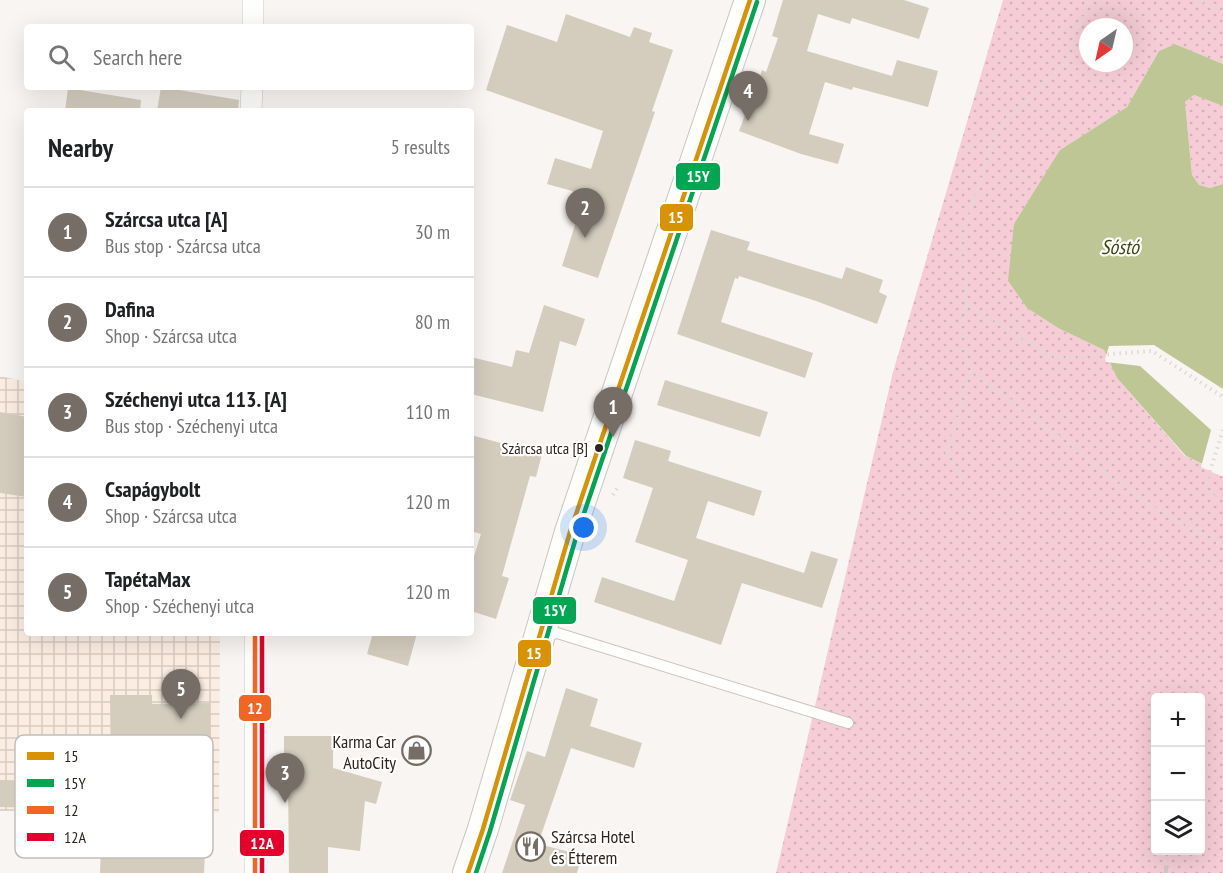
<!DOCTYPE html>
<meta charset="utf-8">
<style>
:root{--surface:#fff;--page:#f6f6f6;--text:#202124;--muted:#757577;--line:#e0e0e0;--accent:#756d66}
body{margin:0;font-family:"PT Sans Narrow",sans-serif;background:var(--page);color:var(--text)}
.controls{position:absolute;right:18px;bottom:18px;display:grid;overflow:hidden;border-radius:6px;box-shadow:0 6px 24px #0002}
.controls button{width:54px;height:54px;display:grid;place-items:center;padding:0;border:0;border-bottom:2px solid var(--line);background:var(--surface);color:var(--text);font:30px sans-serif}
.compass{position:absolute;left:1079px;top:18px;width:54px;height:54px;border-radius:50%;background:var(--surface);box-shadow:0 6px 24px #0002;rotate:214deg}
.you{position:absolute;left:584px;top:528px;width:21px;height:21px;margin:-15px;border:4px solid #fff;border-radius:50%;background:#1a73e8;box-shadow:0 0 0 9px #1a73e833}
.badge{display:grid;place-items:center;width:39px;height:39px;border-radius:50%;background:var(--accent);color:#fff;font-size:20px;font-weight:700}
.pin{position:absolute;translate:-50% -50px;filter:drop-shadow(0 2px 3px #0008)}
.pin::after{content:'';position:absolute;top:32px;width:21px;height:18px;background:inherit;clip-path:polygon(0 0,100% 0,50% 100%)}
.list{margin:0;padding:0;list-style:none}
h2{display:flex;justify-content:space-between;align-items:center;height:78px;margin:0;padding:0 24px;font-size:26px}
h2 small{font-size:20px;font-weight:400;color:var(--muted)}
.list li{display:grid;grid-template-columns:39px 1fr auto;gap:18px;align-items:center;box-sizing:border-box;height:90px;padding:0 24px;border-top:2px solid var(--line)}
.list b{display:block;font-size:22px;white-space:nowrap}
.list p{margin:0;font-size:20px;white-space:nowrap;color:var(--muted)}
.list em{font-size:20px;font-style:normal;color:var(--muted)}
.icon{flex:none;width:33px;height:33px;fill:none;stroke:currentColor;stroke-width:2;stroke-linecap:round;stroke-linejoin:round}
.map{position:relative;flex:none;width:1223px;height:873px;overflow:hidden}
.search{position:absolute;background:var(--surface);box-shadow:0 6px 24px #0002;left:24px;top:24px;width:450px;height:66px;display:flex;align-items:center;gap:15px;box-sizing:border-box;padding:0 21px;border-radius:6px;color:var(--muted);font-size:22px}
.panel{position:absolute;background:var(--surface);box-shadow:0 6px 24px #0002;left:24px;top:108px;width:450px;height:528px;border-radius:6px}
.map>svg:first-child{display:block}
</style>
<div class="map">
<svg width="1223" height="873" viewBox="0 0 1223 873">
<defs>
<pattern id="industrial-grid" width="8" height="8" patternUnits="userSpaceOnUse" patternTransform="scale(1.5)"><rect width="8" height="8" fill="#fbede2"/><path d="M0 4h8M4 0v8" fill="none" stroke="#d7cbc1"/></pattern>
<pattern id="grass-dots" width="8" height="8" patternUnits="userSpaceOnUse" patternTransform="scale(1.5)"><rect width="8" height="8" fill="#f6cdd7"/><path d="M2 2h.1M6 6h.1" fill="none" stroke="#d3b0b8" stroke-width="1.8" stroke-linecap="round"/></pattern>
</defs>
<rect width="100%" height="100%" fill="#f8f5f2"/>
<!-- industrial -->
<path fill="url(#industrial-grid)" d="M0,376l27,6v251h193l-1,180 -219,-2z"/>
<!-- grass -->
<path fill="url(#grass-dots)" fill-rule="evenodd" d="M1003,0h220v64l-48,-20 -16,7 -32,56 -67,43 -52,131 19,27 31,20 46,22 13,28 68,78 38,18v399h-447l117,-501zM1088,27h36v36h-36zM1156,698h44v152h-44z
M1194,95l29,11v78l-13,4 -12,-3 -6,-10 -7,-73z"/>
<!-- water -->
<path fill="#bec696" d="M1175,44l48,20v42l-29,-11 -9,7 7,73 7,10 11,3 13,-4v290l-37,-18 -69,-78 -13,-28 -46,-22 -31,-20 -19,-27 6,-57 46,-74 67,-43 32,-56z"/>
<!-- pier -->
<path fill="#f8f5f2" d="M1154,345l69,44v88l-22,-10 10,-37 -71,-64 -34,-4 -1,-3 4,-13z"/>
<!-- building -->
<path fill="#d4cdbe" d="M783,0h121l25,8 -10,31 -67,-21 -2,6 -32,-10 -11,37 85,25 5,-16 41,11 -10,36 -75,-20 -1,3 -27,-8 -16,52 35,10 -6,20 -37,-10 -62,-23 9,-24 3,1 11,-38 4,2 12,-34 -6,-2z
M566,14l64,23 4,-10 18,6 -3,9 24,8 -21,61 3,1 -57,166 -36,-12 21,-66h-2l2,-6 -36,-10 8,-26 36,11 12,-38 -117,-41 21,-65 50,17z
M161,87l78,13 -1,11h-81z
M68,88l73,12 -1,11h-75z
M711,230l39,12 -3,8 95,29 4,-12 37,13 -4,12 8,4 -10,28 -61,-23 -77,-25 -1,3 -3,-1 -14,44 92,31 -8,25 -128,-44z
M544,305l41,14 -9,27 -16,-5 -17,71 -72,-18v-37l41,10 4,-17 13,3z
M665,380l103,32 -8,25 -103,-32z
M0,412l27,5v80l-27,-4z
M471,435l71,19 -6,23 -6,-1 -28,100 7,2 -13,41 -25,-8v-45l10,-32 -10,-3z
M635,440l36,11 -3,10 94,30 -8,25 -46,-15 -12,37 108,35 7,-22 27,8 -16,49 -80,-25 -21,62 -127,-43 8,-25 72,24 14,-41 -53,-18 18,-54 -30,-10z
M373,633h44l-9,33 -41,-12z
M566,688l32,11 -8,27 52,17 -8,25 -63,-20 -33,96 44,11 -5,18h-75l23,-68 -15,-5 17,-49 18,6z
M110,695h42v9l58,-1 2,105 -88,-1v3l-124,-3v-27l111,2z
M284,736h49v32l49,14 -6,22 -11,-3 -5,50 -32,-4v26h-39l-1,-92h-4z
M101,846l104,6 -1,21h-104z"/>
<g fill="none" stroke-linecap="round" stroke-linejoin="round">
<!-- pedestrian-tunnel -->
<path stroke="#d0cbc7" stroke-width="15" stroke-dasharray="15 8" stroke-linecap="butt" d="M1164,873h4"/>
<defs>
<path id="service" d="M542,637l15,-4 291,90"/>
<path id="minor" d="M253,27v-27
M251,111l1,-24
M255,873v-240"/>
<path id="secondary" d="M468,873l15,-44 87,-297 180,-532"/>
</defs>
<!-- service casing -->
<use href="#service" stroke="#ccc5bf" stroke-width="12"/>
<!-- minor casing -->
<use href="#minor" stroke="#ccc5bf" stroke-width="22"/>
<!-- secondary casing -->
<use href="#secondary" stroke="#ccc5bf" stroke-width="32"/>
<!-- path -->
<path stroke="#dcdbd9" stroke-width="4" stroke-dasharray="1.5 4.5" stroke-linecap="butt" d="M1196,0l27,8
M966,305l90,53 96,-7 71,46
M971,371l174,131 78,44
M1223,430l-18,57 18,16
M962,479l-15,-26 24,-82 -9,-28 4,-38 -2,-77 33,-98 69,-69 22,-61
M613,495l5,-8"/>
<!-- service -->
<use href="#service" stroke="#fefefd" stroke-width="10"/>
<!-- minor -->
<use href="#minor" stroke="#fefefd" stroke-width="21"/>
<!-- secondary -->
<use href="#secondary" stroke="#fefefd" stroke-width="30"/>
<defs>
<path id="bus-1" d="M468,873l15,-44 87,-297 180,-532"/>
<path id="bus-2" d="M476,873l14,-42 87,-297 180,-532"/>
<path id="bus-3" d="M255,633v240"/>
<path id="bus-4" d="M262,633v240"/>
</defs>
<!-- bus-1 casing -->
<use href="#bus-1" stroke="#fff" stroke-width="9"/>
<!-- bus-2 casing -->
<use href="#bus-2" stroke="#fff" stroke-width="9"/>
<!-- bus-3 casing -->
<use href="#bus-3" stroke="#fff" stroke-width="9"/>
<!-- bus-4 casing -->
<use href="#bus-4" stroke="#fff" stroke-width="9"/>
<!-- bus-1 -->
<use href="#bus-1" stroke="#d99204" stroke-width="4.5"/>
<!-- bus-2 -->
<use href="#bus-2" stroke="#00a651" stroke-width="4.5"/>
<!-- bus-3 -->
<use href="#bus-3" stroke="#f26522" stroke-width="4.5"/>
<!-- bus-4 -->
<use href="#bus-4" stroke="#e4002b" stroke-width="4.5"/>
</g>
<!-- icons -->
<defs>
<symbol id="shop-ring" viewBox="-11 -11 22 22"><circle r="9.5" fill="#fff" stroke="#756d66" stroke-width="1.5"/><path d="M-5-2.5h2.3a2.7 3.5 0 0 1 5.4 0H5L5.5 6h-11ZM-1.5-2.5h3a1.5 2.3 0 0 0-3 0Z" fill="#756d66"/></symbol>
<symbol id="restaurant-ring" viewBox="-11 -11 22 22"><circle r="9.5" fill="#fff" stroke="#756d66" stroke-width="1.5"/><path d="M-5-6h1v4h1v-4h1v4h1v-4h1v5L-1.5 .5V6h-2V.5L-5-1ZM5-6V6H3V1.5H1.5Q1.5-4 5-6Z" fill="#756d66"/></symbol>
</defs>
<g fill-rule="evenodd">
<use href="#shop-ring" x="400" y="734" width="33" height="33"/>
<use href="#restaurant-ring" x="514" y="830" width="33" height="33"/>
</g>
<!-- markers -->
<circle fill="#2f241b" stroke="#fff" stroke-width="2" cx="599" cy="448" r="5"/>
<g text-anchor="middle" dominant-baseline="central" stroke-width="4.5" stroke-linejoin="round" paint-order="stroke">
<!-- bus labels -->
<g font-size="16" fill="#2f241b" stroke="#fff" text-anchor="end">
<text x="588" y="448">Szárcsa utca [B]</text>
</g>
<!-- poi labels -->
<g font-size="18" fill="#2f241b" stroke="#fff" text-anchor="end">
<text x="396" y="741">Karma Car<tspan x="396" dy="21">AutoCity</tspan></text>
<text x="551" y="836" text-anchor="start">Szárcsa Hotel<tspan x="551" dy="21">és Étterem</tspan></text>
</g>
<!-- water labels -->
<g font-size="20" font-style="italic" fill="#3e4612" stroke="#fff">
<text x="1120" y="247">Sóstó</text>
</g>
</g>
<!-- legend -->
<rect x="15" y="735" width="198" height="123" rx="9" fill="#fff" stroke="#c1bdbb" stroke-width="1.5"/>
<rect x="27" y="752" width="27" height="8" fill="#d99204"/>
<rect x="27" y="779" width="27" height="8" fill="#00a651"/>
<rect x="27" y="806" width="27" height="8" fill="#f26522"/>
<rect x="27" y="833" width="27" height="8" fill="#e4002b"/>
<g font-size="16" fill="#2f241b">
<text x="64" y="762">15</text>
<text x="64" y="789">15Y</text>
<text x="64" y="816">12</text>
<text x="64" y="843">12A</text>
</g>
<g stroke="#fff" stroke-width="2">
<rect x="675" y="162" width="46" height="29" rx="6" fill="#00a651"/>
<rect x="659" y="203" width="35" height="29" rx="6" fill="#d99204"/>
<rect x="532" y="596" width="45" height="29" rx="6" fill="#00a651"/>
<rect x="517" y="639" width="35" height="29" rx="6" fill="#d99204"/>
<rect x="238" y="694" width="34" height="28" rx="6" fill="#f26522"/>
<rect x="239" y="829" width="46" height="28" rx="6" fill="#e4002b"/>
</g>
<g font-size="16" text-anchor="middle" font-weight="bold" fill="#fff">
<text x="698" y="182">15Y</text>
<text x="676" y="223">15</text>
<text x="555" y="616">15Y</text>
<text x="534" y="659">15</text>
<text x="255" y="714">12</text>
<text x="262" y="849">12A</text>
</g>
</svg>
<div class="controls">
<button>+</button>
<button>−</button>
<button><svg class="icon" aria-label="layers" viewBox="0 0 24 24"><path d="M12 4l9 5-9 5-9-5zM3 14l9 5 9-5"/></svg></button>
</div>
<svg class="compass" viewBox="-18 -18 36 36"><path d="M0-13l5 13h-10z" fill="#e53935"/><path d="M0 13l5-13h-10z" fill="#757577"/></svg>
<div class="you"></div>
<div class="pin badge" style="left:613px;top:437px">1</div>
<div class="pin badge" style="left:585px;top:238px">2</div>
<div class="pin badge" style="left:285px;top:803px">3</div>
<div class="pin badge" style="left:748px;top:121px">4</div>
<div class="pin badge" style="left:181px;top:719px">5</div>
<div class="search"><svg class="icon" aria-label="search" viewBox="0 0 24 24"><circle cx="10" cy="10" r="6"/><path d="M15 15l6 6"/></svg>Search here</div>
<section class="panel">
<h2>Nearby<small>5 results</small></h2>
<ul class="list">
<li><span class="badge">1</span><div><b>Szárcsa utca [A]</b><p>Bus stop · Szárcsa utca</p></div><em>30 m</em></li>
<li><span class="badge">2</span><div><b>Dafina</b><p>Shop · Szárcsa utca</p></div><em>80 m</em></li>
<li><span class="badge">3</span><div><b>Széchenyi utca 113. [A]</b><p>Bus stop · Széchenyi utca</p></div><em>110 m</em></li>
<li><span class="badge">4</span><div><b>Csapágybolt</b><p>Shop · Szárcsa utca</p></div><em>120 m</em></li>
<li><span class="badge">5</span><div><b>TapétaMax</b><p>Shop · Széchenyi utca</p></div><em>120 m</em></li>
</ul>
</section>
</div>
